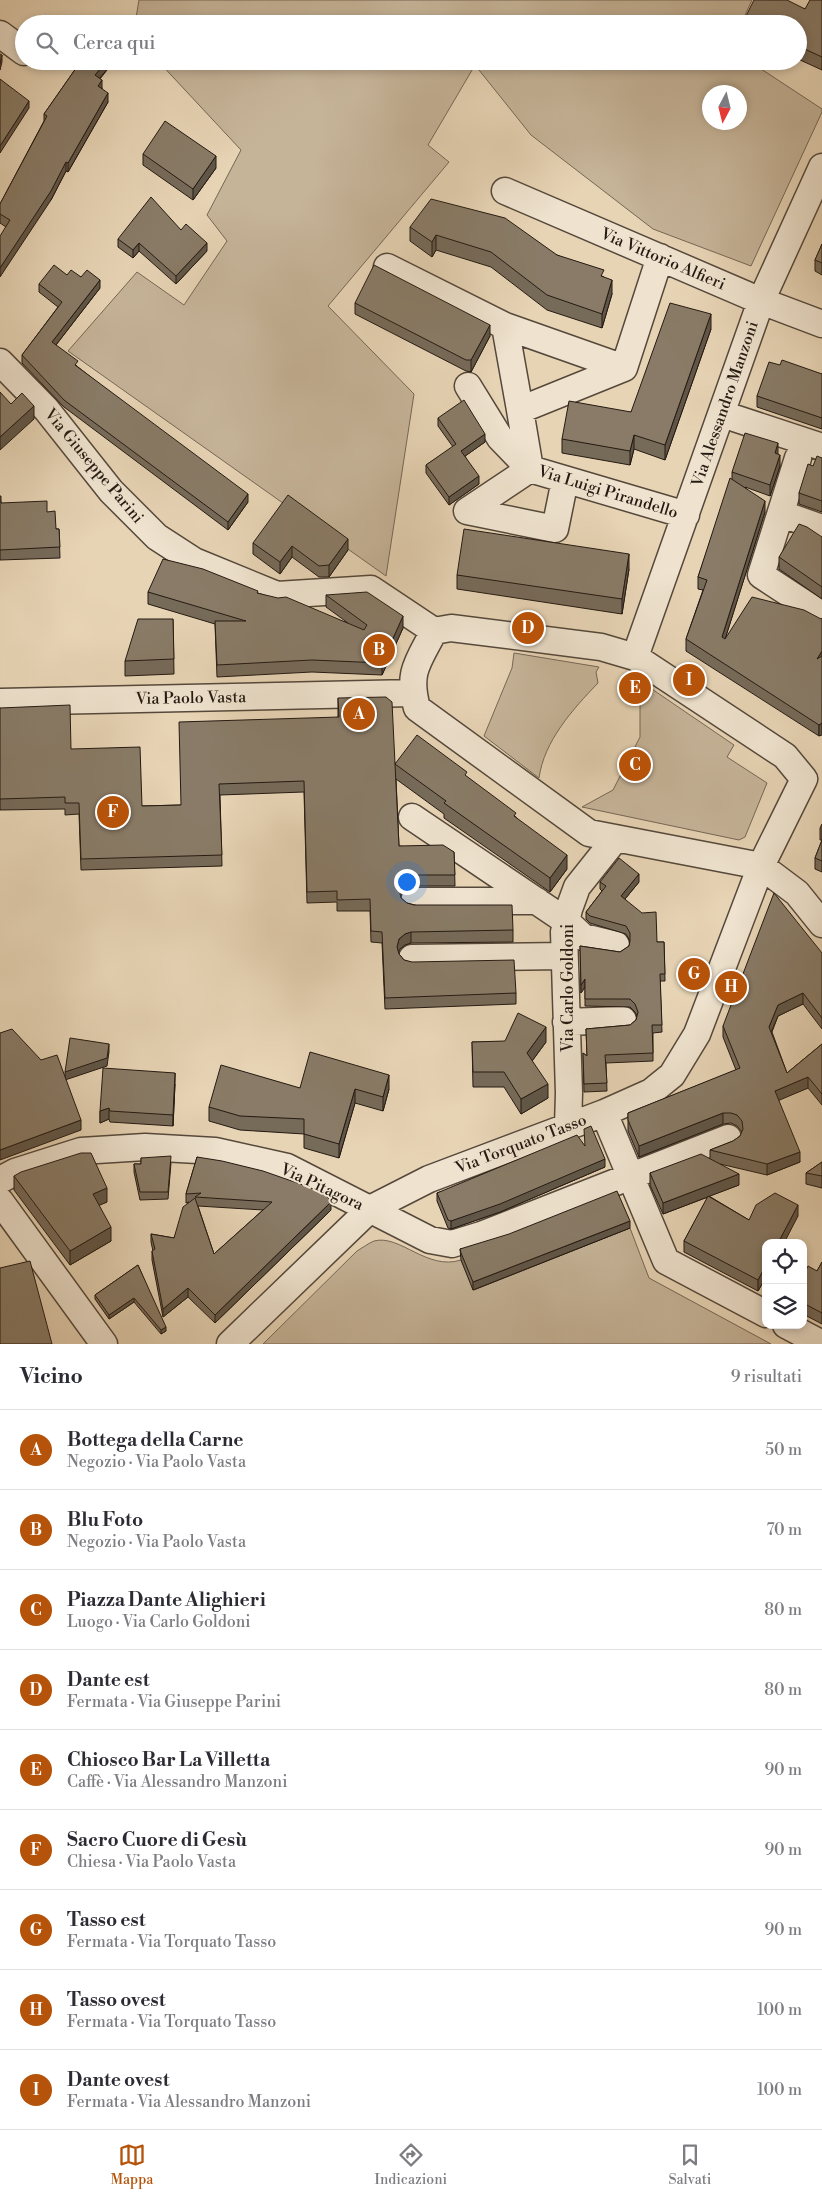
<!DOCTYPE html>
<html lang="it">
<meta charset="utf-8">
<style>
:root{--surface:#fff;--page:#f2f2f3;--text:#2b2b33;--muted:#7c7c81;--line:#e1e1e2;--accent:#b45309}
body{margin:0;font-family:"Libre Bodoni",serif;background:var(--page);color:var(--text)}
.controls{position:absolute;right:15px;bottom:15px;display:grid;overflow:hidden;border-radius:10px;box-shadow:0 2px 8px #0003}
.controls button{width:45px;height:45px;display:grid;place-items:center;padding:0;border:0;border-bottom:1px solid var(--line);background:var(--surface);color:var(--text);font:25px sans-serif}
.compass{position:absolute;left:702px;top:85px;width:45px;height:45px;border-radius:50%;background:var(--surface);box-shadow:0 2px 8px #0003;rotate:187deg}
.you{position:absolute;left:406px;top:881px;width:18px;height:18px;margin:-12px;border:4px solid #fff;border-radius:50%;background:#1a73e8;box-shadow:0 0 0 8px #1a73e833}
.badge{display:grid;place-items:center;width:32px;height:32px;border-radius:50%;background:var(--accent);color:#fff;font-size:16px;font-weight:700}
.pin{position:absolute;translate:-50% -50%;border:2px solid #fff;box-shadow:0 1px 5px #0006}
.list{margin:0;padding:0;list-style:none}
h2{display:flex;justify-content:space-between;align-items:center;height:65px;margin:0;padding:0 20px;font-size:21px}
h2 small{font-size:16px;font-weight:400;color:var(--muted)}
.list li{display:grid;grid-template-columns:32px 1fr auto;gap:15px;align-items:center;box-sizing:border-box;height:80px;padding:0 20px;border-top:1px solid var(--line)}
.list b{display:block;font-size:19px;white-space:nowrap}
.list p{margin:0;font-size:16px;white-space:nowrap;color:var(--muted)}
.list em{font-size:16px;font-style:normal;color:var(--muted)}
.icon{flex:none;width:28px;height:28px;fill:none;stroke:currentColor;stroke-width:2;stroke-linecap:round;stroke-linejoin:round}
.map{position:relative;flex:none;width:822px;height:1344px;overflow:hidden}
.search{position:absolute;background:var(--surface);box-shadow:0 2px 8px #0003;left:15px;right:15px;top:15px;height:55px;display:flex;align-items:center;gap:12px;box-sizing:border-box;padding:0 18px;border-radius:28px;color:var(--muted);font-size:19px}
.sheet{height:785px;background:var(--surface)}
nav{display:flex;justify-content:space-around;align-items:center;box-sizing:border-box;height:70px;border-top:1px solid var(--line);background:var(--surface);font-size:14px;color:var(--muted)}
nav a{display:grid;justify-items:center;gap:2px}
nav .on{color:var(--accent)}
.map>svg:first-child{display:block}
</style>
<div class="map">
<svg width="822" height="1344" viewBox="0 0 822 1344">
<rect width="100%" height="100%" fill="#e7d4b5"/>
<filter id="stains"><feTurbulence type="fractalNoise" baseFrequency=".004" numOctaves="4"/><feColorMatrix values="0 0 0 0 .2 0 0 0 0 .09 0 0 0 0 .02 0 0 0 .5 -.17"/></filter>
<radialGradient id="worn" r=".72"><stop offset=".6" stop-color="#630" stop-opacity="0"/><stop offset="1" stop-color="#630" stop-opacity=".3"/></radialGradient>
<!-- green -->
<path fill="#c6b499" stroke="#756756" fill-rule="evenodd" d="M139,0h613l-11,24h-606z
M158,61h591l73,48v3l-71,154 -98,-37 -122,-94 -56,-70 -47,80 21,17 -121,144 86,88 -28,182 -318,-225 69,-79 47,33 43,-64 -20,-26 34,-65zM710,92h30v30h-30z
M514,653l85,14 -3,5 2,11c-25,26 -54,58 -59,95l-55,-42 28,-68z
M646,685l88,60 -7,12 40,26 -22,54 -6,3 -157,-33 31,-17 27,-53v-39z
M630,1228l19,50 122,66h-508l94,-93c5,-3 12,-8 17,-10 26,-7 53,30 87,19l13,30z"/>
<g fill="none" stroke-linecap="round" stroke-linejoin="round">
<defs>
<path id="minor" d="M0,34l24,18
M505,191l256,110 61,23
M660,257l-36,111 -104,42 10,59 156,46
M387,267l118,59 15,84
M505,326l119,42
M0,362l46,47 65,82 46,46 37,24 83,34 94,-6 63,42
M468,386l32,52 30,31 -63,42 88,18 10,-49
M722,414l100,33
M798,458l-37,117 61,40
M782,514l40,14
M635,657l126,-356 61,-134
M0,702l413,-9
M412,817l154,104 17,16 33,8
M414,901h123
M412,958l152,-2
M566,1022l57,-2
M604,1113l62,148 100,53
M568,1126l1,-33 -5,-161 5,-23 8,-22 39,-49
M0,1180l15,-8 66,-21 64,-4 70,4 72,16 143,73 22,4 29,-9 247,-97
M0,1201l104,143
M786,1325l36,19
M230,1344l140,-135 59,-30 175,-66 47,-21 21,-17 25,-41 64,-168 43,-87 -19,-23 -150,-99 -34,-10 -150,-19 -17,3c-16,31 -27,41 -17,77l172,125 172,33 36,27 25,31"/>
</defs>
<!-- minor casing -->
<use href="#minor" stroke="#55483b" stroke-width="29"/>
<!-- minor -->
<use href="#minor" stroke="#efe3cf" stroke-width="26"/>
</g>
<!-- wall -->
<path fill="#766a59" stroke="#241a12" fill-rule="evenodd" d="M822,0v70l-24,-11v-35h-54v-4l61,-11z
M81,61h33l-14,18 2,10 6,13 -40,70 -2,-1 -15,29 -45,27 -6,-4v-19l44,-83v-7z
M143,154l73,14 -23,32 -50,-35z
M410,227l147,28 47,22 8,17 -10,34 -55,-18 -56,-43 -55,-17 -4,7 -22,-16z
M181,230l26,21 -31,33 -37,-33 -6,7 -15,-11v-8z
M822,244v31l-7,-4v-11z
M67,275l14,2 19,11 -44,57 22,22 170,135 -20,28 -164,-123 -42,-44v-8l36,-48 -19,-15v-8z
M355,303l135,33 -19,36 -5,-1 -111,-57z
M711,329l-46,131 -31,-11 -4,16 -68,-12v-14l69,-27z
M780,365l42,9v55l-65,-22v-11z
M438,418l47,24 -20,14 14,28 -30,21 -23,-32v-8l27,-18 -15,-21z
M778,454l2,12 -10,30 -25,-9 20,25 -40,127 96,-20 -2,117 -133,-85v-12l17,-49 -5,-1v-12l34,-98v-7z
M822,458v54l-23,-8v-11l14,-27z
M0,496l1,7 46,9 9,17h3l1,29 -60,2z
M822,537v62l-43,-30v-12z
M253,543l95,7 -19,27h-10l-27,-20 -12,17 -27,-20z
M629,569l-7,45 -165,-25v-14z
M148,592l110,1 90,30 -22,-16v-12l77,33 -21,47 -70,-3 -95,5 -2,-53 -67,-20z
M173,619l1,55 -49,2v-15z
M338,698l57,65 72,14 49,40 51,52 -17,23 -106,-74v-4l-48,-35 3,67 55,6 1,34h-41l-7,2 -6,5v5l6,5 106,27v12l-102,1 -6,2 -6,5v4l5,6 112,33v11l-131,5 -3,-66 -11,-1 -1,-31h-33v-9l-30,1 -3,-111 -84,3 2,71 -141,4 -2,-56 -14,1v-6l-65,1v-102l71,41 71,57 39,-1 157,-88z
M822,824v48l-7,-3v-11l7,-18h-2v-12z
M600,882h39l-14,17 32,43h7l1,39h-5l2,51 -9,1v28l-47,2 1,28 -23,1 -1,-39 4,3 -1,-27 44,-4 6,-5 1,-4 -2,-4 -5,-5 -45,-1v-19l-4,6 -1,-47 40,6 9,-6 1,-5 -4,-7 -36,-11 -4,-4v-7l16,-21 -2,-2z
M822,953v76l-19,-25 -25,12 -6,16 15,41 35,-29v61l-14,-17 -30,12 22,62 -33,13 -47,-11 19,21 -30,11 40,24 49,-4 -32,27v34l-8,14 -74,-39v-11l24,-44 -45,17 -13,-29v-12l60,-15v-8l23,-9 7,-5 2,-4 -5,-6 -6,-3 -8,1 -84,33 -11,-26v-18l108,-43 -13,-33v-11z
M472,1042h74l-14,19 16,37 -27,16 -17,-27h-31z
M175,1084l-2,42 -63,-4 -1,-3 -9,4v-12z
M300,1088l89,1 -6,22 -28,-8 -16,55 -35,-10v-14l-64,-4 -31,-9v-14z
M584,1145l21,22 -105,45 -49,17 -3,-1 -11,-27v-8z
M197,1157l134,53 -116,113 -27,-26 -25,20 -11,-57v-9h1l-2,-9v-8l23,4 15,-36 -3,1v-9zM198,1206l65,4 -49,44z
M141,1158l30,5 -3,36 -28,1 -6,-28v-8h7z
M822,1162v26l-16,-4v-11z
M14,1176l93,26 -8,3 12,36 -41,24 -56,-75z
M630,1228l-157,62 -12,-30 -1,-11z
M822,1262v62l-19,-10v-38l14,-5z
M138,1265l28,66 -5,3 -27,-32 -25,17 -14,-20v-4z"/>
<!-- shaded-wall -->
<path fill="#605648" stroke="#241a12" d="M2,55v7l-2,8v-6z
M107,61h7l-19,23v-9z
M102,80v9l-4,-3z
M108,93v9l-40,70v-9z
M29,101v7l-29,45v-7z
M216,156v12l-23,32v-11z
M66,162v9l-15,29 -51,77v-9z
M436,235v15l-4,7v-15z
M139,243v8l-6,7v-8z
M207,243v8l-31,33v-8z
M100,280v8l-48,62v-8z
M612,280v14l-10,34v-14z
M711,314v15l-46,131v-15z
M490,325v11l-19,36v-12z
M34,406v13l-34,31v-13z
M485,434v8l-24,17v-8z
M634,435v14l-4,16v-14z
M778,443v12l-3,-2z
M780,455v11l-10,30v-11z
M479,476v8l-30,21v-8z
M248,494v8l-20,28v-8z
M765,501v11l-43,137v-12z
M348,539v11l-19,27v-12z
M292,546v11l-12,17v-12z
M629,554v15l-7,45v-15z
M403,616v12l-21,47v-12z
M822,651v11l-5,-3z
M822,723v12l-3,1v-11z
M567,855v14l-17,23v-14z
M639,874v8l-18,22v-8z
M414,875v11l-7,2 -6,5 -2,8v-12l2,-7 6,-5z
M411,932v11l-6,2 -6,5 -2,8v-11l2,-8 6,-5z
M585,979v8l-4,6v-8z
M803,993v11l-25,12 -9,21v-10l9,-22z
M546,1027v15l-19,26v-15z
M109,1044v8l-2,14 -42,14v-8z
M175,1073v11l-2,42v-11z
M389,1075v14l-6,22v-14z
M808,1077v11l-33,14v-11z
M548,1084v14l-27,16v-15z
M355,1089v14l-16,55v-14z
M109,1108v11l-9,4v-12z
M723,1113v11l-84,33v-11z
M81,1120v10l-81,30v-10z
M800,1152v10l-33,13v-11z
M605,1159v8l-105,45 -49,17v-8z
M739,1174v11l-76,29v-11z
M107,1188v14l-14,6v-14z
M331,1202v8l-116,113v-8z
M798,1205v11l-14,27h-6z
M630,1221v7l-157,62v-8z
M111,1227v14l-41,24v-14z
M766,1265v12l-8,14v-11z
M188,1288v9l-25,20v-8z
M134,1298v4l-25,17v-4z
M166,1327v4l-5,3v-4z"/>
<!-- building -->
<path fill="#897b67" stroke="#241a12" d="M754,0h33l18,9 5,-9h12v57l-24,-11v-22h-47l-7,-4z
M0,54l2,1 -2,9z
M81,61h26l-12,14 7,5 -4,6 10,7 -40,70 -2,-1 -15,29 -51,77v-32l10,-16 -10,-6v-10l47,-88 -3,-2z
M0,79l29,22 -29,45z
M165,121l51,35 -23,33 -50,-35z
M151,197l30,33 5,-6 21,19 -31,33 -37,-33 -6,7 -15,-11z
M431,199l74,19 52,37 47,15 -3,6 11,4 -10,34 -55,-19 -56,-43 -55,-17 -4,7 -22,-15z
M822,244v19l-7,-3z
M54,265l13,10 4,-5 10,7 6,-7 13,10 -48,62 26,19 -3,4 173,129 -20,28 -164,-122 -42,-45 40,-53 -23,-18z
M374,265l116,60 -19,35h-5l-111,-57z
M670,303l41,11 -46,131 -31,-10 -4,16 -68,-12 7,-38 62,11z
M782,360l40,14v44l-65,-22 12,-34 11,3z
M0,392l11,12 11,-11 12,13 -34,31z
M464,400l21,34 -24,17 18,25 -30,21 -23,-32 30,-21 -18,-26z
M745,433l33,10 -3,10 5,2 -10,30 -38,-13z
M817,456l5,2v43l-23,-8 9,-29 5,2z
M730,478l35,23 -43,136 3,2 27,-42 52,13 17,9 1,-1v33l-5,8 5,-3v67l-3,2 -133,-86 21,-59 -9,-3z
M288,495l60,44 -19,26 -10,1 -27,-20 -12,16 -27,-19z
M0,496h1v7l46,-2v11l8,-1 1,18h3l1,18 -60,3z
M799,524l8,3 15,10v50l-43,-30z
M464,529l165,25 -7,45 -165,-24z
M163,559l40,10 55,22 -1,2 21,5 8,-1 78,33 3,-5 -41,-30 41,-3 36,24 -21,47 -70,-3 -95,5 -2,-44h31l-98,-29z
M138,619h35l1,40 -49,2z
M386,697l6,5 7,144 44,-1 11,7 1,23h-41l-7,2 -6,5 -2,7 2,9 6,5 7,2h98l1,25 -102,2 -6,2 -6,5 -2,8 2,7 5,6 8,2 102,-2 2,33 -131,5 -3,-66 -11,-1 -1,-32 -33,1v-9l-30,1 -3,-111 -85,3 3,71 -141,4 -2,-56h-14v-6l-65,2v-91l70,-3 1,44 69,-2 2,59 39,-1 -2,-83 160,-5 -1,-19z
M417,735l50,37 -2,3 51,38 -2,3 53,39 -17,23 -106,-75 2,-2 -51,-37z
M822,840v21l-7,-3z
M619,858l20,16 -18,22 21,17 14,-1 1,30h7l1,32h-5l2,51h-10l1,28 -48,2 2,28 -23,1 -1,-31 4,3 -1,-27 44,-4 6,-5 2,-8 -3,-8 -5,-5h-45v-20l-4,6 -1,-39 40,6 9,-6 1,-5v-8l-4,-7 -36,-10 -4,-4 20,-26 -6,-4z
M774,893l48,60v65l-19,-25 -25,12 -9,22 18,46 35,-29v50l-14,-17 -33,14 25,61 -33,12 -57,-14 23,-9 7,-5 3,-7 -1,-8 -5,-6 -6,-2h-8l-84,33 -11,-26v-7l112,-45 -17,-42z
M518,1013l28,14 -19,26 21,31 -27,15 -17,-27h-31l-1,-30 33,-1z
M12,1029l29,31 16,-5 24,65 -81,30v-117z
M70,1038l39,6 -2,14 -42,14z
M310,1052l79,23 -6,22 -28,-8 -16,55 -35,-10v-15l-64,-3 -31,-9 12,-42 79,23z
M103,1068l72,5 -2,42 -63,-4 -1,-3 -9,3z
M591,1126l14,33 -105,45 -49,17 -3,-1 -11,-27 140,-58 8,11 -1,-17z
M81,1153h10l16,35 -14,6 18,33 -41,24 -56,-75 7,-4z
M701,1154l38,20 -76,29 -13,-30z
M171,1156l-3,36h-28l-6,-28h7v-6z
M197,1157l25,4 41,10 46,16 17,8 5,7 -116,113 -27,-27 -25,21 -11,-58 3,-2 -4,-15 23,4 9,-31 12,-9 19,56 58,-52 -77,-5 6,-4 -15,1z
M822,1162v14l-16,-3z
M617,1191l13,30 -157,61 -12,-29 -1,-4 49,-15z
M775,1193l23,12 -20,38h-12v22l-8,15 -74,-39 24,-45 41,24 7,-15z
M30,1261l22,83h-52v-76z
M822,1262v51l-19,-10v-27l5,-10 9,5z
M138,1265l28,62 -5,3 -27,-32 -25,17 -14,-20z"/>
<g text-anchor="middle" dominant-baseline="central" stroke-width="4" stroke-linejoin="round" paint-order="stroke">
<!-- street labels -->
<g font-size="16" fill="#241a12" stroke="#efe3cf">
<text transform="translate(663 259) rotate(23)">Via Vittorio Alfieri</text>
<text transform="translate(725 404) rotate(-71)">Via Alessandro Manzoni</text>
<text transform="translate(94 466) rotate(50)">Via Giuseppe Parini</text>
<text transform="translate(608 492) rotate(17)">Via Luigi Pirandello</text>
<text transform="translate(191 698) rotate(-1)">Via Paolo Vasta</text>
<text transform="translate(568 988) rotate(-90)">Via Carlo Goldoni</text>
<text transform="translate(521 1144) rotate(-21)">Via Torquato Tasso</text>
<text transform="translate(322 1187) rotate(25)">Via Pitagora</text>
</g>
</g>
<rect width="100%" height="100%" filter="url(#stains)"/>
<rect width="100%" height="100%" fill="url(#worn)"/>
</svg>
<div class="controls">
<button><svg class="icon" aria-label="locate" viewBox="0 0 24 24"><circle cx="12" cy="12" r="6"/><path d="M12 2v4M12 18v4M2 12h4M18 12h4"/></svg></button>
<button><svg class="icon" aria-label="layers" viewBox="0 0 24 24"><path d="M12 4l9 5-9 5-9-5zM3 14l9 5 9-5"/></svg></button>
</div>
<svg class="compass" viewBox="-18 -18 36 36"><path d="M0-13l5 13h-10z" fill="#e53935"/><path d="M0 13l5-13h-10z" fill="#7c7c81"/></svg>
<div class="you"></div>
<div class="pin badge" style="left:359px;top:714px">A</div>
<div class="pin badge" style="left:379px;top:650px">B</div>
<div class="pin badge" style="left:635px;top:765px">C</div>
<div class="pin badge" style="left:528px;top:628px">D</div>
<div class="pin badge" style="left:635px;top:688px">E</div>
<div class="pin badge" style="left:113px;top:812px">F</div>
<div class="pin badge" style="left:694px;top:974px">G</div>
<div class="pin badge" style="left:731px;top:987px">H</div>
<div class="pin badge" style="left:689px;top:680px">I</div>
<div class="search"><svg class="icon" aria-label="search" viewBox="0 0 24 24"><circle cx="10" cy="10" r="6"/><path d="M15 15l6 6"/></svg>Cerca qui</div>
</div>
<section class="sheet">
<h2>Vicino<small>9 risultati</small></h2>
<ul class="list">
<li><span class="badge">A</span><div><b>Bottega della Carne</b><p>Negozio · Via Paolo Vasta</p></div><em>50 m</em></li>
<li><span class="badge">B</span><div><b>Blu Foto</b><p>Negozio · Via Paolo Vasta</p></div><em>70 m</em></li>
<li><span class="badge">C</span><div><b>Piazza Dante Alighieri</b><p>Luogo · Via Carlo Goldoni</p></div><em>80 m</em></li>
<li><span class="badge">D</span><div><b>Dante est</b><p>Fermata · Via Giuseppe Parini</p></div><em>80 m</em></li>
<li><span class="badge">E</span><div><b>Chiosco Bar La Villetta</b><p>Caffè · Via Alessandro Manzoni</p></div><em>90 m</em></li>
<li><span class="badge">F</span><div><b>Sacro Cuore di Gesù</b><p>Chiesa · Via Paolo Vasta</p></div><em>90 m</em></li>
<li><span class="badge">G</span><div><b>Tasso est</b><p>Fermata · Via Torquato Tasso</p></div><em>90 m</em></li>
<li><span class="badge">H</span><div><b>Tasso ovest</b><p>Fermata · Via Torquato Tasso</p></div><em>100 m</em></li>
<li><span class="badge">I</span><div><b>Dante ovest</b><p>Fermata · Via Alessandro Manzoni</p></div><em>100 m</em></li>
</ul>
</section>
<nav>
<a class="on"><svg class="icon" aria-label="map" viewBox="0 0 24 24"><path d="M3 6l6-2 6 2 6-2v14l-6 2-6-2-6 2zM9 4v14M15 6v14"/></svg>Mappa</a>
<a><svg class="icon" aria-label="directions" viewBox="0 0 24 24"><path d="M12 3l9 9-9 9-9-9zM9 14v-3h6M13 9l2 2-2 2"/></svg>Indicazioni</a>
<a><svg class="icon" aria-label="saved" viewBox="0 0 24 24"><path d="M7 4h10v16l-5-4-5 4z"/></svg>Salvati</a>
</nav>
